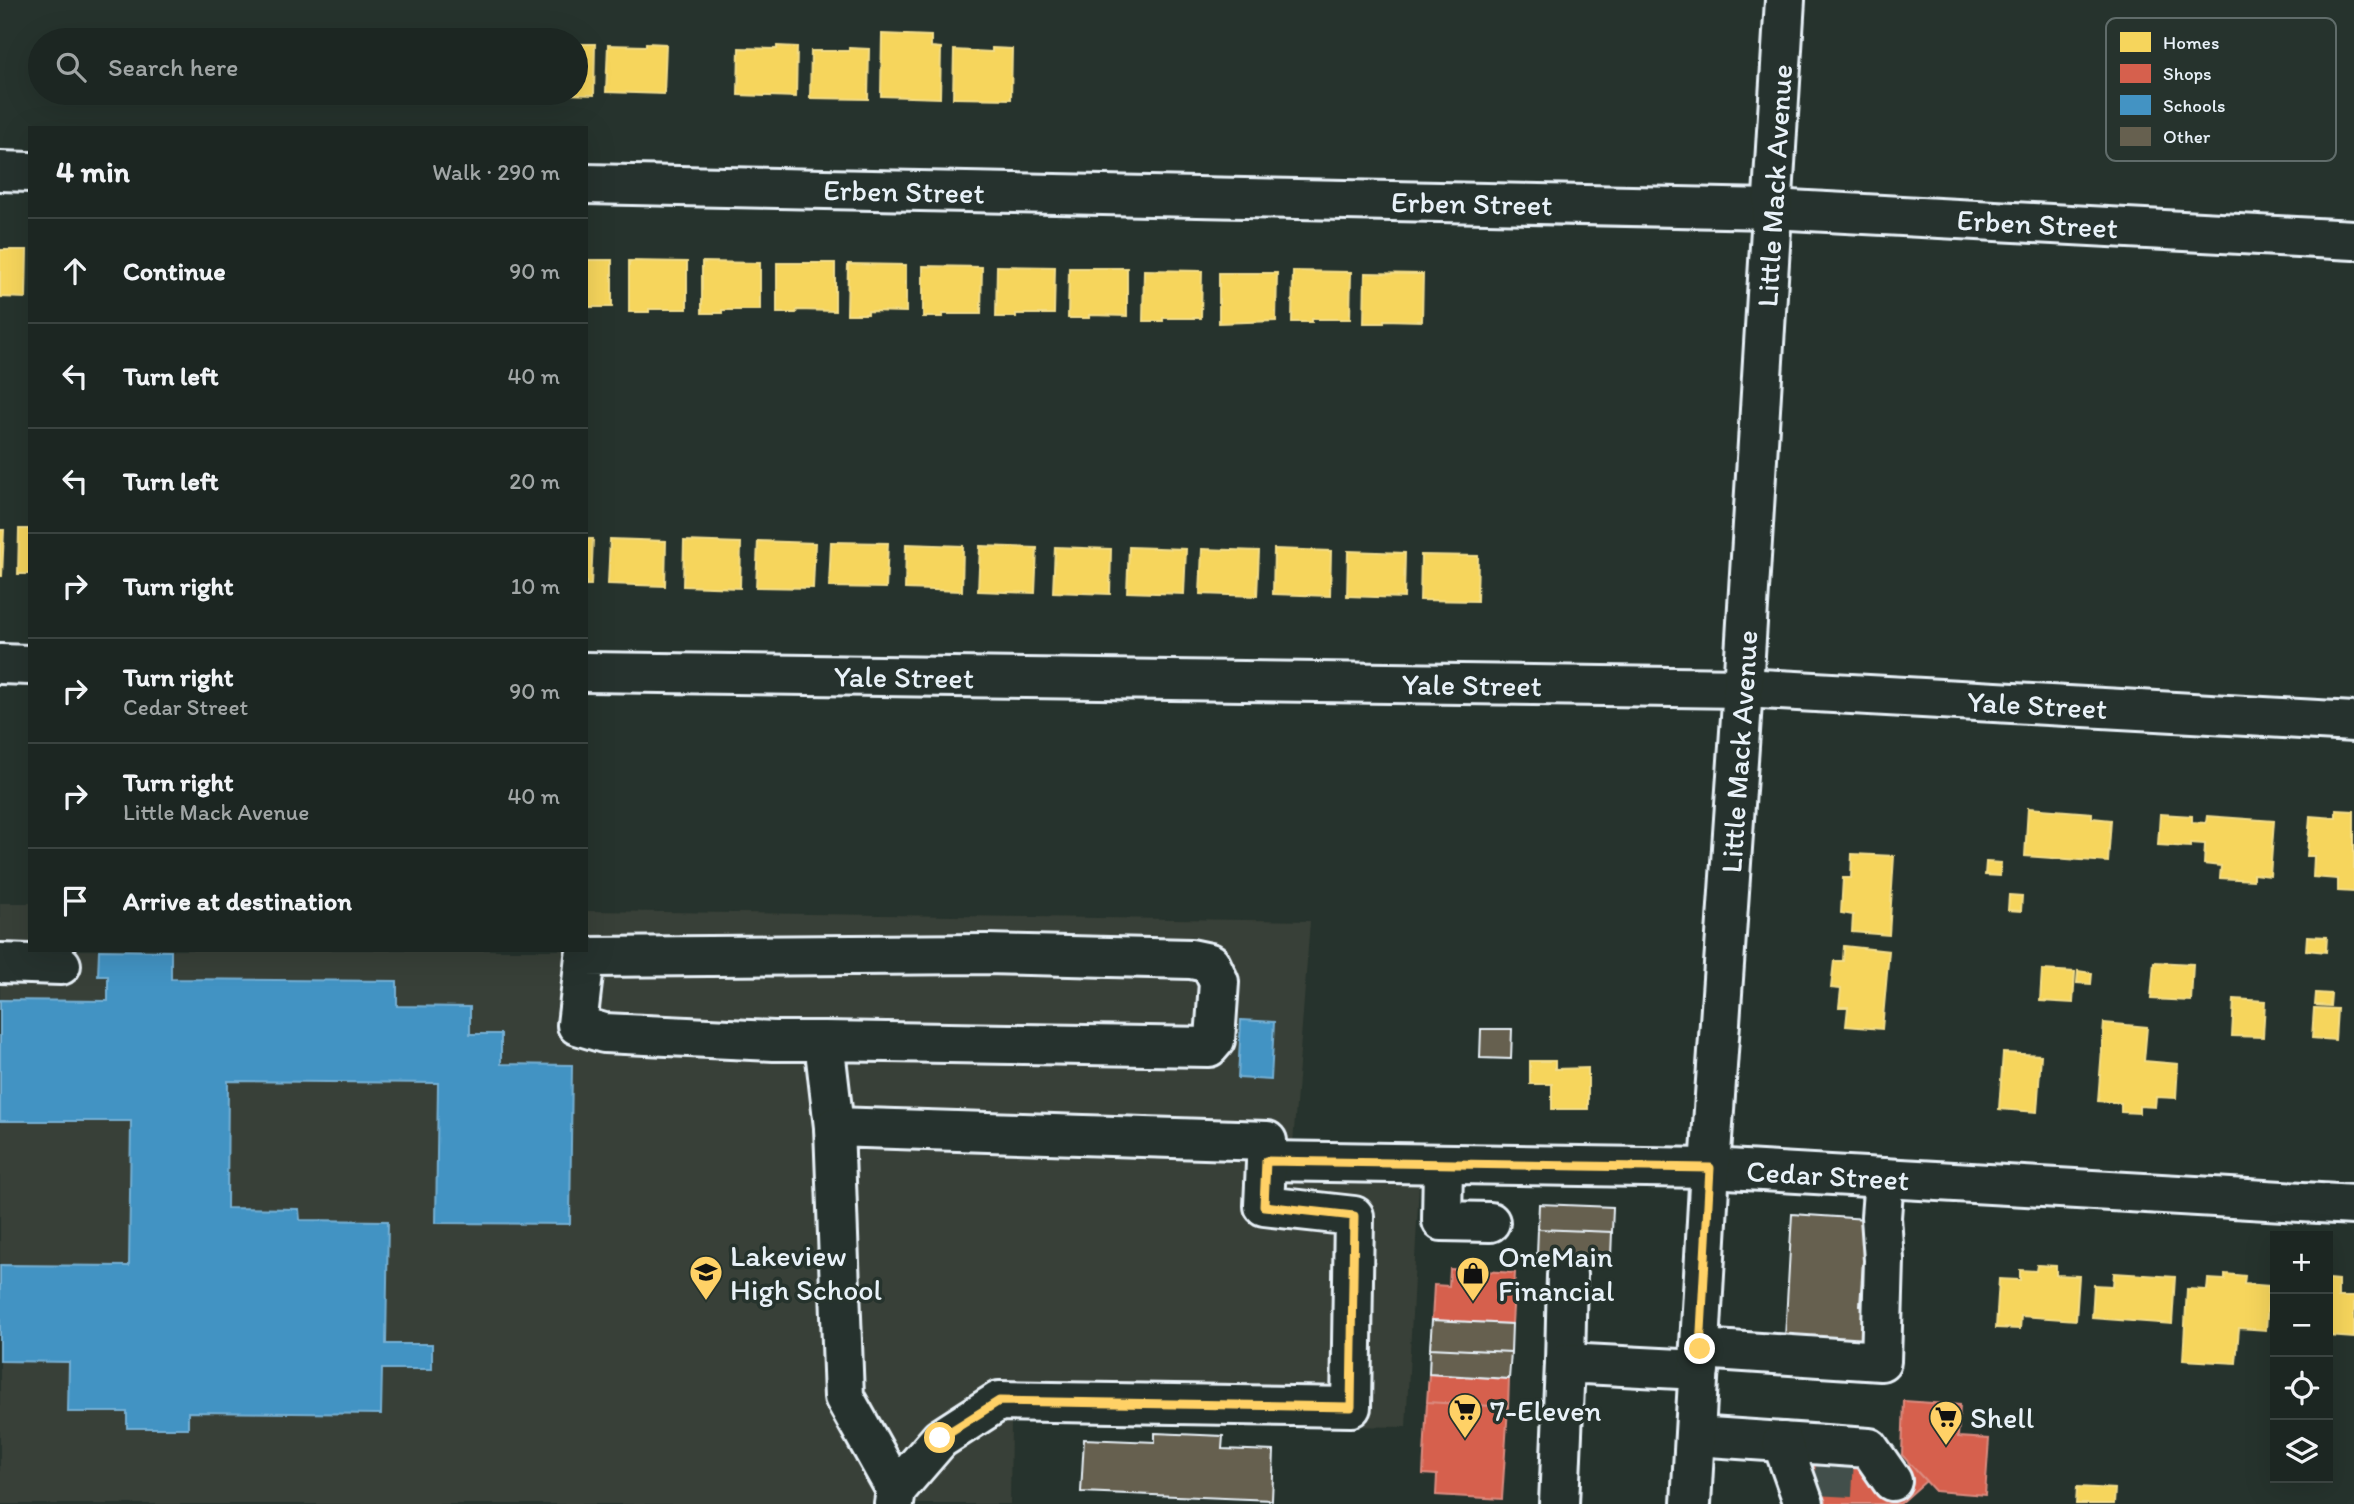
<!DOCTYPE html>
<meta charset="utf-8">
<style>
:root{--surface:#1c2622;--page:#29322f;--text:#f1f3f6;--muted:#a0a5a5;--line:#3a4340}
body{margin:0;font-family:Itim,sans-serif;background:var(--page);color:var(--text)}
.controls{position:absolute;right:21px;bottom:21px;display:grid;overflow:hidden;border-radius:0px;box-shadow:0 7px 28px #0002}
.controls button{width:63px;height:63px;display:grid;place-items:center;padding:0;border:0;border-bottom:2px solid var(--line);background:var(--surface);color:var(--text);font:35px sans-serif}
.stop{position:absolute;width:21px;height:21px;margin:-16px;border:5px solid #ffd166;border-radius:50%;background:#fff}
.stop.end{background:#ffd166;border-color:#fff;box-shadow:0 2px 7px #0008}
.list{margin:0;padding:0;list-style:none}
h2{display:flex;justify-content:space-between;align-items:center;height:91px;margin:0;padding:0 28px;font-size:30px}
h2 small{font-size:23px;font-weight:400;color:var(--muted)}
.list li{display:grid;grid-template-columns:46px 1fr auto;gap:21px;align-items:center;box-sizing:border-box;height:105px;padding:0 28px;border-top:2px solid var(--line)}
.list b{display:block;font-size:26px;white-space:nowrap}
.list p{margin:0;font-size:23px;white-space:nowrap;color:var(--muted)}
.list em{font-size:23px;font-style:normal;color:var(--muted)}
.icon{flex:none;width:38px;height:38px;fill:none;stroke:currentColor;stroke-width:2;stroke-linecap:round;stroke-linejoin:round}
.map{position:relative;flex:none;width:2354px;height:1504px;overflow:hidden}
.search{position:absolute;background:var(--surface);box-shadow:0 7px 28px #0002;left:28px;top:28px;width:560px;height:77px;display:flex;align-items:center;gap:18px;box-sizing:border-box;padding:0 24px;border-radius:38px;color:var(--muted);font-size:26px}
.panel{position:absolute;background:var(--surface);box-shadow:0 7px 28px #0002;left:28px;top:126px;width:560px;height:826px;border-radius:0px}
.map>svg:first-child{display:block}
</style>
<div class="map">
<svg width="2354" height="1504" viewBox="0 0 2354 1504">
<rect width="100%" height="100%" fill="#26332d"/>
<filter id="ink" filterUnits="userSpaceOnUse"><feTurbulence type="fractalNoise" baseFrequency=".0143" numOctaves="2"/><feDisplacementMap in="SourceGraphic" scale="14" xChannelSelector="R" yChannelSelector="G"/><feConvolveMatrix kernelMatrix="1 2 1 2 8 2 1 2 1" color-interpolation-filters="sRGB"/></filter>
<g filter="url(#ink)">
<!-- built -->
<path fill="#394037" d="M0,903h30v47h556v-39l724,10 -20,262 129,1 -13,243 -395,-7 -1,84h-1010z"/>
<!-- homes -->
<path fill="#f6d55c" stroke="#f2dd8b" stroke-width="2" d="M882,34l49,2v11l10,1 -1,50 -59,-2z
M84,35h20v5h-58v-3l38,1z
M155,36l20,1v3h-58v-2l38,2z
M646,43l20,1 -2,50 -58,-2 2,-47 38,1z
M576,44h19l-1,51 -58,-2h40z
M777,46l20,1 -1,50 -58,-2 1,-47 38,1z
M849,48l20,1 -1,50 -58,-1 1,-47h38z
M992,48l20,1 -1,50 -58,-1 1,-48 38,2z
M0,250h27l-1,48 -26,-1z
M586,260h26v47h-26z
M629,261l58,1v47h-38v3h-20z
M702,262l58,1v47h-38v3h-20z
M777,263h58v48l-38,-1 -1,3h-19z
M848,264l58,1v47l-38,-1v3h-21z
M923,266l59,1 -1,47h-38v3h-20z
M997,266l58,1 -1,47h-38v3h-20z
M1069,268h58v48l-38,-1v3h-21z
M1144,270l58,1 -1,47h-38v3h-20z
M1293,271l58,1 -1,47h-38v3h-20z
M1219,273h58l-1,48 -57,2z
M1365,273l58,1 -1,47 -38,-1v3h-20z
M19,529h11v45h-12z
M0,530h4l-2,46h-2z
M586,539h7l-2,46h-5z
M610,539l56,2 -1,45 -57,-2z
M684,541l57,2 -1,45 -57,-2z
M758,541l57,2 -2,45 -57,-1z
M831,542l57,1 -2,45 -57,-1z
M906,544l57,2 -1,45 -57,-2z
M980,546l57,2 -2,45 -57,-2z
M1055,547l56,2 -1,45 -57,-2z
M1129,547l57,2 -2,45 -57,-2z
M1202,549l57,2 -2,45 -57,-2z
M1274,549l57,2 -1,45 -57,-2z
M1348,551l57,2 -1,45 -57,-2z
M1421,555l57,1 -1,45 -57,-1z
M2028,808l64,5v5l19,2 -3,42 -83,-6z
M2336,810l18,1v81l-16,-1v-12l-25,-2 1,-21h-7l3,-40 26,2z
M2160,814l32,2v6l14,1 1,-7 67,5 -4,55 -17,-2v6l-33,-2 1,-12 -17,-2 1,-20 -15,-1v4l-32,-2z
M1852,854l42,2 -5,79 -37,-3 1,-17 -12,-2 2,-35h8z
M1986,862l15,1 -1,13 -15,-1z
M2009,895l13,1 -1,15 -13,-1z
M2307,936l20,1 -1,15 -20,-2z
M1844,946l45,5 -7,78 -36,-3 2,-19h-9l2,-18 -10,-1 3,-27h9z
M2154,962l39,2 -2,37 -40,-2z
M2042,970l33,2 -2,31 -33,-2z
M2078,971l14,2 -1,11 -14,-1z
M2316,993l15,1 -1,12 -15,-1z
M2234,999l31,2 -2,36 -31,-1z
M2314,1008l23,1 -2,31 -23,-2z
M2104,1023l43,4 -3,34 34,3 -2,34 -20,-1 -1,10 -16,-1v7l-18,-1v-9l-23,-2z
M2003,1053l38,2 -4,57 -38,-3z
M1530,1061h25v8l33,-1v41h-36v-25h-22z
M2037,1265l19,1v9l23,1 -3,44 -55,-4 -1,13 -24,-1 3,-49 21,1v-10l16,1z
M2114,1273l61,4 -3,47 -80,-6 2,-33 19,1z
M2225,1274l20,2 -1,8 25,2 -3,44 -27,-2 -3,35 -53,-3 4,-71 20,1 1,-11 17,1z
M2328,1279l10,1v17h16v41l-26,-2z
M2077,1487l38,2 -1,15h-38z"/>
<!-- shops -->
<path fill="#d6604d" stroke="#db8c80" stroke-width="2" d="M1450,1269l65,4 -3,51 -80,-4 2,-35 15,1z
M1429,1374l80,5 -1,28 -81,-5z
M1904,1401l56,4 -2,32 31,2 -4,56 -50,-4 -25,-27 -8,-9z
M1427,1402l81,5 -6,92 -66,-4 1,-20 -14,-1z
M1807,1458l56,2 13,34 34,-30 16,17 -26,23h-73z"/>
<!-- schools -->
<path fill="#4393c3" stroke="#74afd3" stroke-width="2" d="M99,950l72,1v28l226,2v25l73,1v27h31v30l71,1 -2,159 -134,-1 2,-140 -210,-2 -1,127 72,1 1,11 88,1 -2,123h46v25h-50l-1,45 -193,-2v16h-61v-16h-59l1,-50 -69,-1v-96l129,1 2,-145h-131v-121l108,1v-25h-10z
M1241,1020l33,2 -3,58 -33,-2z"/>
<!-- building -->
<path fill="#66604f" stroke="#e8f1f8" stroke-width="2" d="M1481,1029h31l-1,30 -31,-1z
M1539,1204l74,3 -1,25 -74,-3z
M1792,1214l74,5 -6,87 16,1 -3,37 -88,-6z
M1538,1229l74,3 -1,25 -74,-2z
M1432,1320l80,4 -1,28 -81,-4z
M1430,1348l81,4 -2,27 -80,-5z
M1155,1433l68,3 -1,13 52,2 -2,49 -191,-8 3,-53 71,3z"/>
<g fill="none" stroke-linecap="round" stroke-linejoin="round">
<!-- minor-tunnel -->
<path stroke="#43504b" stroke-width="38" stroke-dasharray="38 19" stroke-linecap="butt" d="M1815,1476l55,3"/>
<defs>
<g id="minor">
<path d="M0,171l30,1"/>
<path id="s1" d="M586,184l1185,25 583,31"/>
<path d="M0,664l30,1"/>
<path id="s2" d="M586,672l1157,16 611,34"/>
<path d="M0,963l61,2"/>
<path d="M824,1041l385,6 6,-7 4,-58 -9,-19 -19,-4 -205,-5 -401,3 -8,68 27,8 170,8h50l10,86"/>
<path id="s3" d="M1266,1161l444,7 644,37"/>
<path d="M1443,1165l-1,56 48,1"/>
<path d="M1700,1349l181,12 3,-101 -3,-43 3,-39"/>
<path d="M1565,1363l2,-88"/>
<path d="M1695,1436l174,12 23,33"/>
<path d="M1782,1442l22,62"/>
<path d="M894,1504l2,-14 44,-51 59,-38 352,6 3,-191 -90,-10 3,-65 -433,-14 10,270 52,93"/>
<path d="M1559,1504l6,-141 134,7"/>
</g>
<g id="major">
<path id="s4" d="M1691,1504l19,-336 33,-480 42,-688"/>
</g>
</defs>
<!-- minor casing -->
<use href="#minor" stroke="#e8f1f8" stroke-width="44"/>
<!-- major casing -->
<use href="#major" stroke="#e8f1f8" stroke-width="44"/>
<!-- minor -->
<use href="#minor" stroke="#26332d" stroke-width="38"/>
<!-- major -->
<use href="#major" stroke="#26332d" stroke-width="38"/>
</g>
</g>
<g fill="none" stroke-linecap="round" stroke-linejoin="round" filter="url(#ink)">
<!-- route -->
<path stroke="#ffd166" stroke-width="9" d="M940,1438l59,-37 352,6 3,-191 -90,-10 2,-45 444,7 -10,181"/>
</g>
<!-- icons -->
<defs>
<symbol id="school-pin" viewBox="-11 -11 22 30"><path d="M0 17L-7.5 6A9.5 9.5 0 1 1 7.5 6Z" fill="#ffd166" stroke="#26332d"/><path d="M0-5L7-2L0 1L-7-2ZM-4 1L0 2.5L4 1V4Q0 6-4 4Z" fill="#111"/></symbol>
<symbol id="shop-pin" viewBox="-11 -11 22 30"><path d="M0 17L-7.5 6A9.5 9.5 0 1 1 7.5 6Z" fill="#ffd166" stroke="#26332d"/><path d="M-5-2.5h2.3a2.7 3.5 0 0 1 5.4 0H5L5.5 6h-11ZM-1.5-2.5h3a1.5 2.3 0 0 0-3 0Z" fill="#111"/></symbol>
<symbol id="supermarket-pin" viewBox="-11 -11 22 30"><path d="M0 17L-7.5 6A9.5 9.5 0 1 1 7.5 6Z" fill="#ffd166" stroke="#26332d"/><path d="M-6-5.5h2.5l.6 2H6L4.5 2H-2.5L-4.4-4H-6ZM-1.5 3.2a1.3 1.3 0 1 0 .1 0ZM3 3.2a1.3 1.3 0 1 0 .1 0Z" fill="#111"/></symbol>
</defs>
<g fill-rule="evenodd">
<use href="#school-pin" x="687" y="1253" width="38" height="52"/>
<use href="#shop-pin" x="1454" y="1254" width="38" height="52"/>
<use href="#supermarket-pin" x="1446" y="1391" width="38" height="52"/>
<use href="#supermarket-pin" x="1927" y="1398" width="38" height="52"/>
</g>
<g text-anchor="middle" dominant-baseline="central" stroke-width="7" stroke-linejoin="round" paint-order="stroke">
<!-- street labels -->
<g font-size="30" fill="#e8f1f8" stroke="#26332d">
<text stroke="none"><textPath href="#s4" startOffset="1321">Little Mack Avenue</textPath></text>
<text stroke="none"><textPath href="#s1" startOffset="318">Erben Street</textPath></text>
<text stroke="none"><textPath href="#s1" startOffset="886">Erben Street</textPath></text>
<text stroke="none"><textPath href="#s1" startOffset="1452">Erben Street</textPath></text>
<text stroke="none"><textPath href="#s2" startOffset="318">Yale Street</textPath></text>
<text stroke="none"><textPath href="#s2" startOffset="886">Yale Street</textPath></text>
<text stroke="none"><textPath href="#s2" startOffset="1452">Yale Street</textPath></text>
<text stroke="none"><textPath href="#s4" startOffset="754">Little Mack Avenue</textPath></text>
<text stroke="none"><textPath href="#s3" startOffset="562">Cedar Street</textPath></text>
</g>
<!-- poi labels -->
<g font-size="30" fill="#e8f1f8" stroke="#26332d" text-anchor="start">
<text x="730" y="1255">Lakeview<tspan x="730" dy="34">High School</tspan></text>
<text x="1498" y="1256">OneMain<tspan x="1498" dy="34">Financial</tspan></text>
<text x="1490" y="1410">7-Eleven</text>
<text x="1970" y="1417">Shell</text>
</g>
</g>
<!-- legend -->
<rect x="2106" y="18" width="230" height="143" rx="10" fill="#26332d" stroke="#606c6a" stroke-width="2"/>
<rect x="2120" y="32" width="31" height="20" fill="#f6d55c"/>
<rect x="2120" y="64" width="31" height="19" fill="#d6604d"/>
<rect x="2120" y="95" width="31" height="20" fill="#4393c3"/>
<rect x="2120" y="127" width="31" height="19" fill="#66604f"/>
<g font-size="19" fill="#e8f1f8">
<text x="2163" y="49">Homes</text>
<text x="2163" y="80">Shops</text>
<text x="2163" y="112">Schools</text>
<text x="2163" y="143">Other</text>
</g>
</svg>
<div class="controls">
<button>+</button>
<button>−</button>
<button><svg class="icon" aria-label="locate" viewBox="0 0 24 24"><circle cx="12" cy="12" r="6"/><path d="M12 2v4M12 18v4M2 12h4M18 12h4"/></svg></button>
<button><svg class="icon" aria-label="layers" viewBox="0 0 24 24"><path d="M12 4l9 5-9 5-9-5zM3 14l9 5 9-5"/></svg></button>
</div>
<div class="stop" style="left:940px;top:1438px"></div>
<div class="stop end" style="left:1700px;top:1349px"></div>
<div class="search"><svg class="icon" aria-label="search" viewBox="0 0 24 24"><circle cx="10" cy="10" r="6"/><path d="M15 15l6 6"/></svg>Search here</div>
<section class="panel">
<h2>4 min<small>Walk · 290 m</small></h2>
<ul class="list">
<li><svg class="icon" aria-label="ahead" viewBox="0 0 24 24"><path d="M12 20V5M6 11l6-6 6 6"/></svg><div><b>Continue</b></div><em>90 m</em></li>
<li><svg class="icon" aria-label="left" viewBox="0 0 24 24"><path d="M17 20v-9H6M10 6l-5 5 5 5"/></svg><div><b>Turn left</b></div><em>40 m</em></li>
<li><svg class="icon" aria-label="left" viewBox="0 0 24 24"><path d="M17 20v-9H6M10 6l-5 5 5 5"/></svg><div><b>Turn left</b></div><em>20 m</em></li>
<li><svg class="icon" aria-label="right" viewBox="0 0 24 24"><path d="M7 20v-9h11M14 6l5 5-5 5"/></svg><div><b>Turn right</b></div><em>10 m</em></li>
<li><svg class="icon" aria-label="right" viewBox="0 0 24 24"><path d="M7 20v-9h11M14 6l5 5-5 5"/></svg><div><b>Turn right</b><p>Cedar Street</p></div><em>90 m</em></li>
<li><svg class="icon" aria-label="right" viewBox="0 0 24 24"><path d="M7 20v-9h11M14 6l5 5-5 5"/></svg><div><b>Turn right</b><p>Little Mack Avenue</p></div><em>40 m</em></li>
<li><svg class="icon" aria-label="arrive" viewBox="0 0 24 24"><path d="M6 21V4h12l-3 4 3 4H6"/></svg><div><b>Arrive at destination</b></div></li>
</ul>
</section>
</div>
